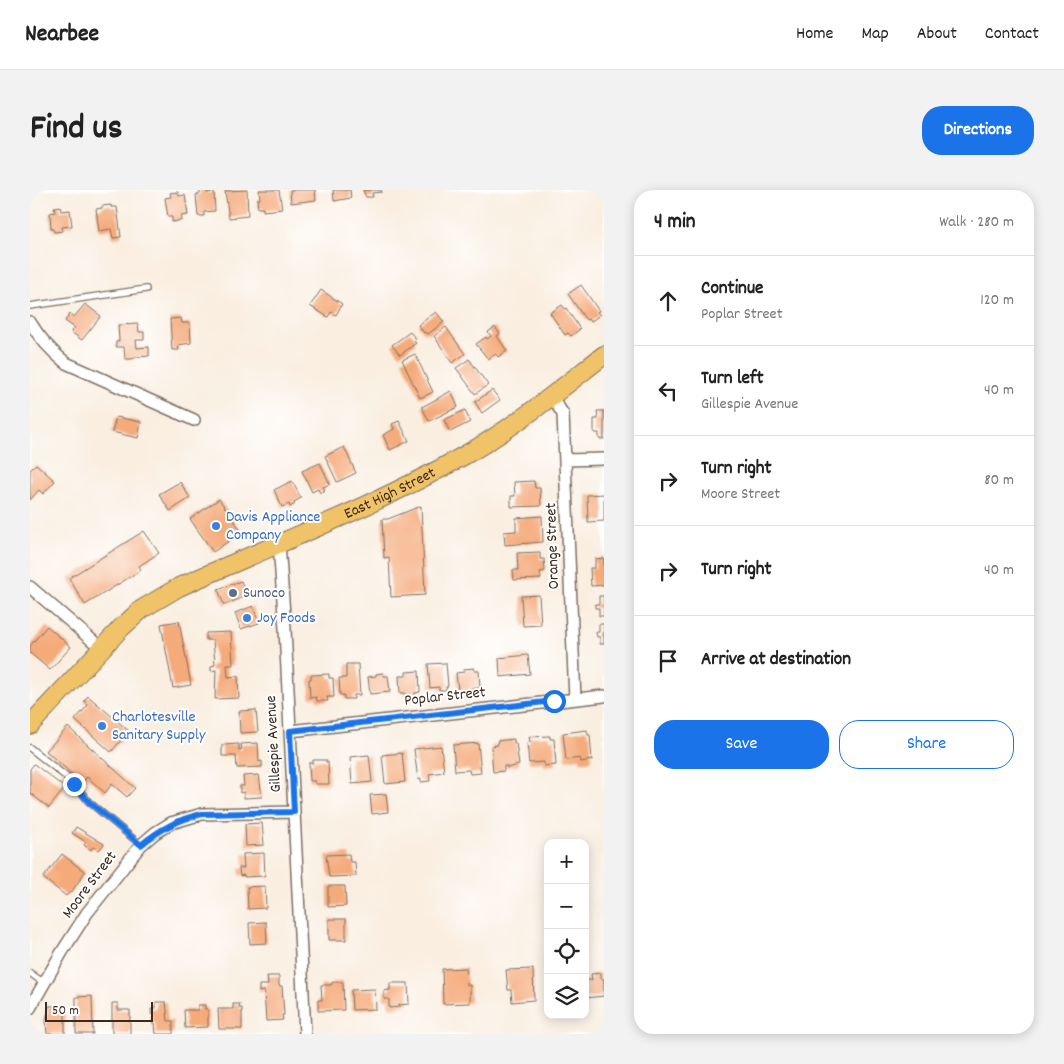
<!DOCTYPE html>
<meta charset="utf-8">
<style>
:root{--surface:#fff;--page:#f2f2f2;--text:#222;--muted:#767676;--line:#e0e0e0;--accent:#1a73e8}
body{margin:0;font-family:Dekko,sans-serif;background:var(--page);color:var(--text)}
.controls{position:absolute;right:15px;bottom:15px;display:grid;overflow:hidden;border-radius:10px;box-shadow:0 2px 12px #0003}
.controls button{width:45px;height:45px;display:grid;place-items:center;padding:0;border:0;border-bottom:1px solid var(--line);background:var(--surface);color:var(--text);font:25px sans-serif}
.scale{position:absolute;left:15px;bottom:12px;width:108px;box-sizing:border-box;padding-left:5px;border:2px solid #3b2a1e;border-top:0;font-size:14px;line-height:18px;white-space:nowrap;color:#3b2a1e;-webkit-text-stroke:4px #fff;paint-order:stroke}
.stop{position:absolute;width:15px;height:15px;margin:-11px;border:4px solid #1a73e8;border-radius:50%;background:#fff}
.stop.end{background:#1a73e8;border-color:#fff;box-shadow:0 1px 5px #0008}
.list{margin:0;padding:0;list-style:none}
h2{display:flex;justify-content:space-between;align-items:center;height:65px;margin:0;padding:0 20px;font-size:21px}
h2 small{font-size:16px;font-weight:400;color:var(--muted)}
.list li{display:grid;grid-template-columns:32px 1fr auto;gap:15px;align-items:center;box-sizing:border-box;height:90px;padding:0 20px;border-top:1px solid var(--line)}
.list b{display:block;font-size:19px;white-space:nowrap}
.list p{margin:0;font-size:16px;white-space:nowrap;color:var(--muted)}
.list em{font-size:16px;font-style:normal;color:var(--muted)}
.actions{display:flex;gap:10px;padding:15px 20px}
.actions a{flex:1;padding:11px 0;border:1px solid var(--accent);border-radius:20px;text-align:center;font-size:18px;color:var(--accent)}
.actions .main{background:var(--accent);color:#fff}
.icon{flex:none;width:28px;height:28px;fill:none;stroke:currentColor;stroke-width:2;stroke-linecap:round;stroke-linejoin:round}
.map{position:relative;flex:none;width:574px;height:844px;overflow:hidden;border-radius:20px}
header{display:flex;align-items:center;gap:30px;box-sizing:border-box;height:70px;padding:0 25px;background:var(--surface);border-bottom:1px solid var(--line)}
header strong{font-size:24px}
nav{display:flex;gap:28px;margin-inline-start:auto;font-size:18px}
.intro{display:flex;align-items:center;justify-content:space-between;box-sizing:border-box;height:120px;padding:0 30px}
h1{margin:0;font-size:35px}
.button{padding:12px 22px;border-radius:20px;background:var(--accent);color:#fff;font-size:18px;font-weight:700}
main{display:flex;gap:30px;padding:0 30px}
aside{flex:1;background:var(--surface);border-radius:20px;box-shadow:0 2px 12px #0003}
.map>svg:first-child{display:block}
</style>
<header>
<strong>Nearbee</strong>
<nav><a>Home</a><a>Map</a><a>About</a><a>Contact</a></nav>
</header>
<div class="intro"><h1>Find us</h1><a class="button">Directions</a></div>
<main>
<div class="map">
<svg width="574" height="844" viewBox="0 0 574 844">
<rect width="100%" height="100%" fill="#fff"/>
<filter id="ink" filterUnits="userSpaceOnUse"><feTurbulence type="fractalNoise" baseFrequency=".02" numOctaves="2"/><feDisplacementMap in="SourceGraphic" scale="10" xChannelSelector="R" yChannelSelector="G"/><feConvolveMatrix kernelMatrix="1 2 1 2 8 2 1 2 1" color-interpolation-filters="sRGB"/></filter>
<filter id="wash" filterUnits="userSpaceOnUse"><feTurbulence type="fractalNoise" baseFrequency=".0096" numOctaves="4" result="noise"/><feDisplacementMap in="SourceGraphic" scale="20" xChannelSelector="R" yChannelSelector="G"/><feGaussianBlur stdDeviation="1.12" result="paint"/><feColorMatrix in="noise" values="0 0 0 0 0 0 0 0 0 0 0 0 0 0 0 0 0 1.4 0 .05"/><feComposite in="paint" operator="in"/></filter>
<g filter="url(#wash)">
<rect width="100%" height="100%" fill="#f9eee0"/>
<g id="blocks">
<!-- building -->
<path fill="#f5aa7a" d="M170,0h7v3l7,-1 1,19 -11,1v4h-6l-2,-21 4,-1z
M217,0l1,26 -19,2 -4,-27z
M229,0h20l3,19 -19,2v-3h-5l-1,-9h3z
M260,0h25l1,10 -25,3z
M303,0h17l1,8 -17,3z
M333,0h18l1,2 -10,1 1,4h-7z
M148,2l1,4 6,-1 3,20 -7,1 1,4 -10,2v-5h-4l-3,-19 6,-1 -1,-4z
M81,15v2h6l4,30 -8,1 -2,-9 -12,2 -3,-22 6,-1v-2z
M30,16l1,5 9,-1 2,16 -10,1 1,4 -9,1 -1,-3h-2l-1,-16 5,-1 -1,-5z
M551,95l18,26 -2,1 3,3 -10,7 -2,-3 -2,1 -18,-26z
M291,100l21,14 -6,11 -5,-3 -3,5 -18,-11z
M55,114l16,12 -19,24 -11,-8 4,-4 -10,-7 5,-7 4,3z
M532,115l3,4 1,-1 14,21 -9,7 -3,-3 -3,2 -15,-22z
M406,122l8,10 -16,12 -2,-2 -2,1 -6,-8z
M151,128l1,5h8l1,20 -13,2 1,5h-7l-2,-31z
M108,134l1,8h5v8h-8l1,8 12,-1v9l-12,1 -5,2h-7l-1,-12h-8v-5l3,-1 -1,-16z
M416,137l19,27 -13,9 -18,-27z
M465,137l5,7 -3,2 10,15 -9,6 -2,-3 -8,5 -12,-15 10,-7 1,2 4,-3 -3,-4z
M380,142l6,7 -2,2 2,2 -16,12 -8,-10z
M385,164l18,38 -13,6 -18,-38z
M439,169l19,26 -13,9 -19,-26z
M462,200l8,10 -18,13 -7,-11z
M421,201l7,16 -29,14 -7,-14z
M435,220l5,12 -20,10 -6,-12z
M567,221h7v28h-5v-6h-5v-14h4z
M86,227l25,5 -3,16 -26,-6z
M369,231l10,20 -19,9 -7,-15 11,-6 -2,-5z
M314,257l12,26 -19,9 -12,-26z
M290,273l10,21 -7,3 2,3 -5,3 -2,-4 -6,3 -10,-21z
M6,274l19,17 -12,13 -4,-4 -9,10v-30z
M262,291l9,17 -7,4 1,2 -5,3 -1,-3 -7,3 -8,-17z
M504,291l1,7h5l1,18 -30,1v-11h4l-1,-14z
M150,292l10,16 -20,13 -11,-17z
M574,304v27l-16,1 -1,-27z
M189,309l23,33 -29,20 -23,-33z
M391,316l4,89 -34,2 -2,-40 -5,1 -2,-39h6z
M512,326l1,26 -38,3 -1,-13 12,-1v-13z
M114,341l15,22 -20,13 2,4 -56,35 -16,-27z
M510,362v7h4l1,12 -5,1 1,7 -27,1 -1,-10h5l-1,-17z
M574,368v27l-13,1 -1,-18h5v-9z
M211,391l6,15 -23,9 -6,-16z
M509,405l2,30 -18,1 -2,-30z
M569,406h5v20h-5v-8h-4v-4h4z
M223,416l6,17 -18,6 -6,-16z
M149,431l12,64 -18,3 -12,-64z
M569,434h5v20h-4v-7h-3l-1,-5h3z
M17,436l24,21 -21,23 -20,-17v-7z
M201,442l2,33h-6l1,12 10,-1 1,22 -24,1 1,-29 -5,1v-5l4,-1 -2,-25h-7v-7z
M498,465l2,19 -30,3 -1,-19z
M416,473l2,23 -2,1v3h-7v-3l-9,1 -2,-24z
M316,474h12l2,31h-6v4h-10v-4h-4l-1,-17h7z
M444,478l1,3h4l1,17 -22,2 -2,-17 8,-1v-3z
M389,481l1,21 -5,1v3l-10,1v-4h-5l-1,-17h7v-4z
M353,483l1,3h4l2,16 -20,2 -2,-17 8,-1v-2z
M299,484v4h4l1,19h-7l1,4h-11l-1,-4 -6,1 -1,-19h2v-4z
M58,506l41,35 -18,21 -36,-32 13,-15 -4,-4z
M226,520l2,22 -18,1 -1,-22z
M38,537l67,61 -8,9 -15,-13 -7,9 -18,-16 -5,6 -36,-32z
M557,540l1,5h2l2,25 -11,2 -1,-4 -14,2 -3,-27z
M520,546v3h4l2,26 -12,1v-4l-15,1 -2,-20 3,-1 -1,-5z
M484,549v4h2l3,22 -12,3v-2h-3v5l-11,1 -2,-26 7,-1 -1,-4z
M228,553l1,19 3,-1v6l-25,1 -1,-12h-14v-11l17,-1v6l3,-1 -1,-5z
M448,553l3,30 -11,1 -1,-4 -14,1 -2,-26z
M411,556l3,26 -15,2 1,7 -9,1v-3l-3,1 -4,-31z
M372,563l3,29 -20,2 -3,-29z
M339,565l3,27 -20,2 -2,-27z
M283,570h13v2h2l1,22h-14v-3h-5l-1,-18h4z
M4,574l31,24 -16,20 -19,-15v-24z
M229,585l3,22 -18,1v-6l-4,1v-7h4l-1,-10z
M356,604l2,18 -16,2 -2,-19z
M232,633l2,22 -18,1 -1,-22z
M46,637l28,17 -5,6 -6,-3 -2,3 -7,-5 2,-3 -14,-9z
M234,663l1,23 -21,1v-2l-4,1 -1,-8h5l-1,-14z
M32,664l23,18 -14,21 -1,-1 -4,4 -23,-18z
M319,664l1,8h5l1,14 -27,1 -3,-22z
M235,696l1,22 -18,1 -1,-22z
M298,696h17l1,20 -18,1z
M299,729h17v21h-17z
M236,732l1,21 -17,1 -1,-21z
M436,778l1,17h3v18l-27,1 -1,-35z
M503,779l1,31 -22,2 -1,-12h-3l-2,-20z
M571,783v6h3v17l-19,2v-18h7l-1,-6z
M237,786h12v10h3l2,29h-2l1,5 -17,1 -2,-30 -5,1v-7h9z
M303,792h10l1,28 -26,1v-11h4l-1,-15h10z
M360,793h18l1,21 -10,1v2l-10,1v-9h-5v-8l6,-1z
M345,799l1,20 -24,1 -1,-20z
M62,806l1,38h-17v-37z
M126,812h10l2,19h5v13h-17l-1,-11h-3l-1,-14 5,-1z
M82,813h6v7h12v24h-18z
M203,814h7l-1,4h3v21h-23l-1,-20h15z
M168,815h7v4h3v18l-23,1 -1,-18h14z
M19,816h8v5h8v23h-18l-1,-14z"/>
</g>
</g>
<g filter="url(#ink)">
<use href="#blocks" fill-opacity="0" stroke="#7e6f62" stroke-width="1"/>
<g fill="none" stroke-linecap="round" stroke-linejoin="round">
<defs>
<path id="service" d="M0,116l116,-17
M0,558l44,35 15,19 52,43
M0,783l14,10"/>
<path id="minor" d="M0,132c10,17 21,29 36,41l128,57
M521,206l12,18 12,285
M535,270l39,-1
M249,353l6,86 20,405
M0,397l71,61
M260,541l314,-35
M0,818l32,-56 25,-39 54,-68 14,-12 16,-10 31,-9 92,-2"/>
<g id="primary">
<path id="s1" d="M0,535l91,-97 21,-19 37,-22c96,-43 195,-80 286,-132 50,-28 94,-65 139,-100"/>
</g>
</defs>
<!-- service casing -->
<use href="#service" stroke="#7e6f62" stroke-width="8"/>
<!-- minor casing -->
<use href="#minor" stroke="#7e6f62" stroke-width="14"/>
<!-- primary casing -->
<use href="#primary" stroke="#7e6f62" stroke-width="20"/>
<!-- service -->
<use href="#service" stroke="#fff" stroke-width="5.5"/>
<!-- minor -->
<use href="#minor" stroke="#fff" stroke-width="11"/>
<!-- primary -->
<use href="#primary" stroke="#f0c369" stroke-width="18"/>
</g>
</g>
<g fill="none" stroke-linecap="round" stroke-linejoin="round" filter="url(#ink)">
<!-- route -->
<path stroke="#1a73e8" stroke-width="6" d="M44,594l15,18 52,43c19,-16 37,-26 61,-31l92,-2 -4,-81 264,-30"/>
</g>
<!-- markers -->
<g fill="#3f7fe0" stroke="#fff" stroke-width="2">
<circle cx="186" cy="336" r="5"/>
<circle cx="217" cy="428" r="5"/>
<circle cx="72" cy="536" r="5"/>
</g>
<circle fill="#5c6f8a" stroke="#fff" stroke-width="2" cx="203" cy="403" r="5"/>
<g text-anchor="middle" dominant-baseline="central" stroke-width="4" stroke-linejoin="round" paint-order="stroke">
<!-- street labels -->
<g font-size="16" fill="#3b2a1e" stroke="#fff">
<text stroke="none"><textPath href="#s1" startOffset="435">East High Street</textPath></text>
<text transform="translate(523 356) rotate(-92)">Orange Street</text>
<text transform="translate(415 507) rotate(-6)">Poplar Street</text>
<text transform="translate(244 554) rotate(-93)">Gillespie Avenue</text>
<text transform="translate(60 695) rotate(-53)">Moore Street</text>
</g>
<!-- shop labels -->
<g font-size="16" fill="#366cbe" stroke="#fff" text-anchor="start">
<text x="196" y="327">Davis Appliance<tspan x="196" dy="18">Company</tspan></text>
<text x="227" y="428">Joy Foods</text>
<text x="82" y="527">Charlotesville<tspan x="82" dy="18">Sanitary Supply</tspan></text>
</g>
<!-- service labels -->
<g font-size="16" fill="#4e5e75" stroke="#fff" text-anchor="start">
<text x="213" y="403">Sunoco</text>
</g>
</g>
</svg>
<div class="controls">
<button>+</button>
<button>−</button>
<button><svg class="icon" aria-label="locate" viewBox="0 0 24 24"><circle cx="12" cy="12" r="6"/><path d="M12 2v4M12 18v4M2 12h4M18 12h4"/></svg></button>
<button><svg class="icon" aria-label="layers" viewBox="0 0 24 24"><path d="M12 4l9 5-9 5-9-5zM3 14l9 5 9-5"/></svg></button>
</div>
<div class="scale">50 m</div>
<div class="stop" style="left:524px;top:511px"></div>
<div class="stop end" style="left:44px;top:594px"></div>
</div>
<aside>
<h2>4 min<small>Walk · 280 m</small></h2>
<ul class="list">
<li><svg class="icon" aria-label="ahead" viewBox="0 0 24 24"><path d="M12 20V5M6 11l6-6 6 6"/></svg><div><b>Continue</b><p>Poplar Street</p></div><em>120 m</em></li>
<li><svg class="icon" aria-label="left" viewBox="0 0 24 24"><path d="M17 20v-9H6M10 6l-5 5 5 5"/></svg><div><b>Turn left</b><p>Gillespie Avenue</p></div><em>40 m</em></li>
<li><svg class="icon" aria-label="right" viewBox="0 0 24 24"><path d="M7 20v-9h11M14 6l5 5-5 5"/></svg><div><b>Turn right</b><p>Moore Street</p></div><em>80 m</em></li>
<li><svg class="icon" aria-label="right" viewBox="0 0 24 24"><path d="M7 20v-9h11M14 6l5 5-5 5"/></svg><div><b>Turn right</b></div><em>40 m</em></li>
<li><svg class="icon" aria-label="arrive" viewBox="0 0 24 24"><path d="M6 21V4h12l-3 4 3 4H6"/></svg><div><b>Arrive at destination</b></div></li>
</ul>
<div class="actions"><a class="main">Save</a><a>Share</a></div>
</aside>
</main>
